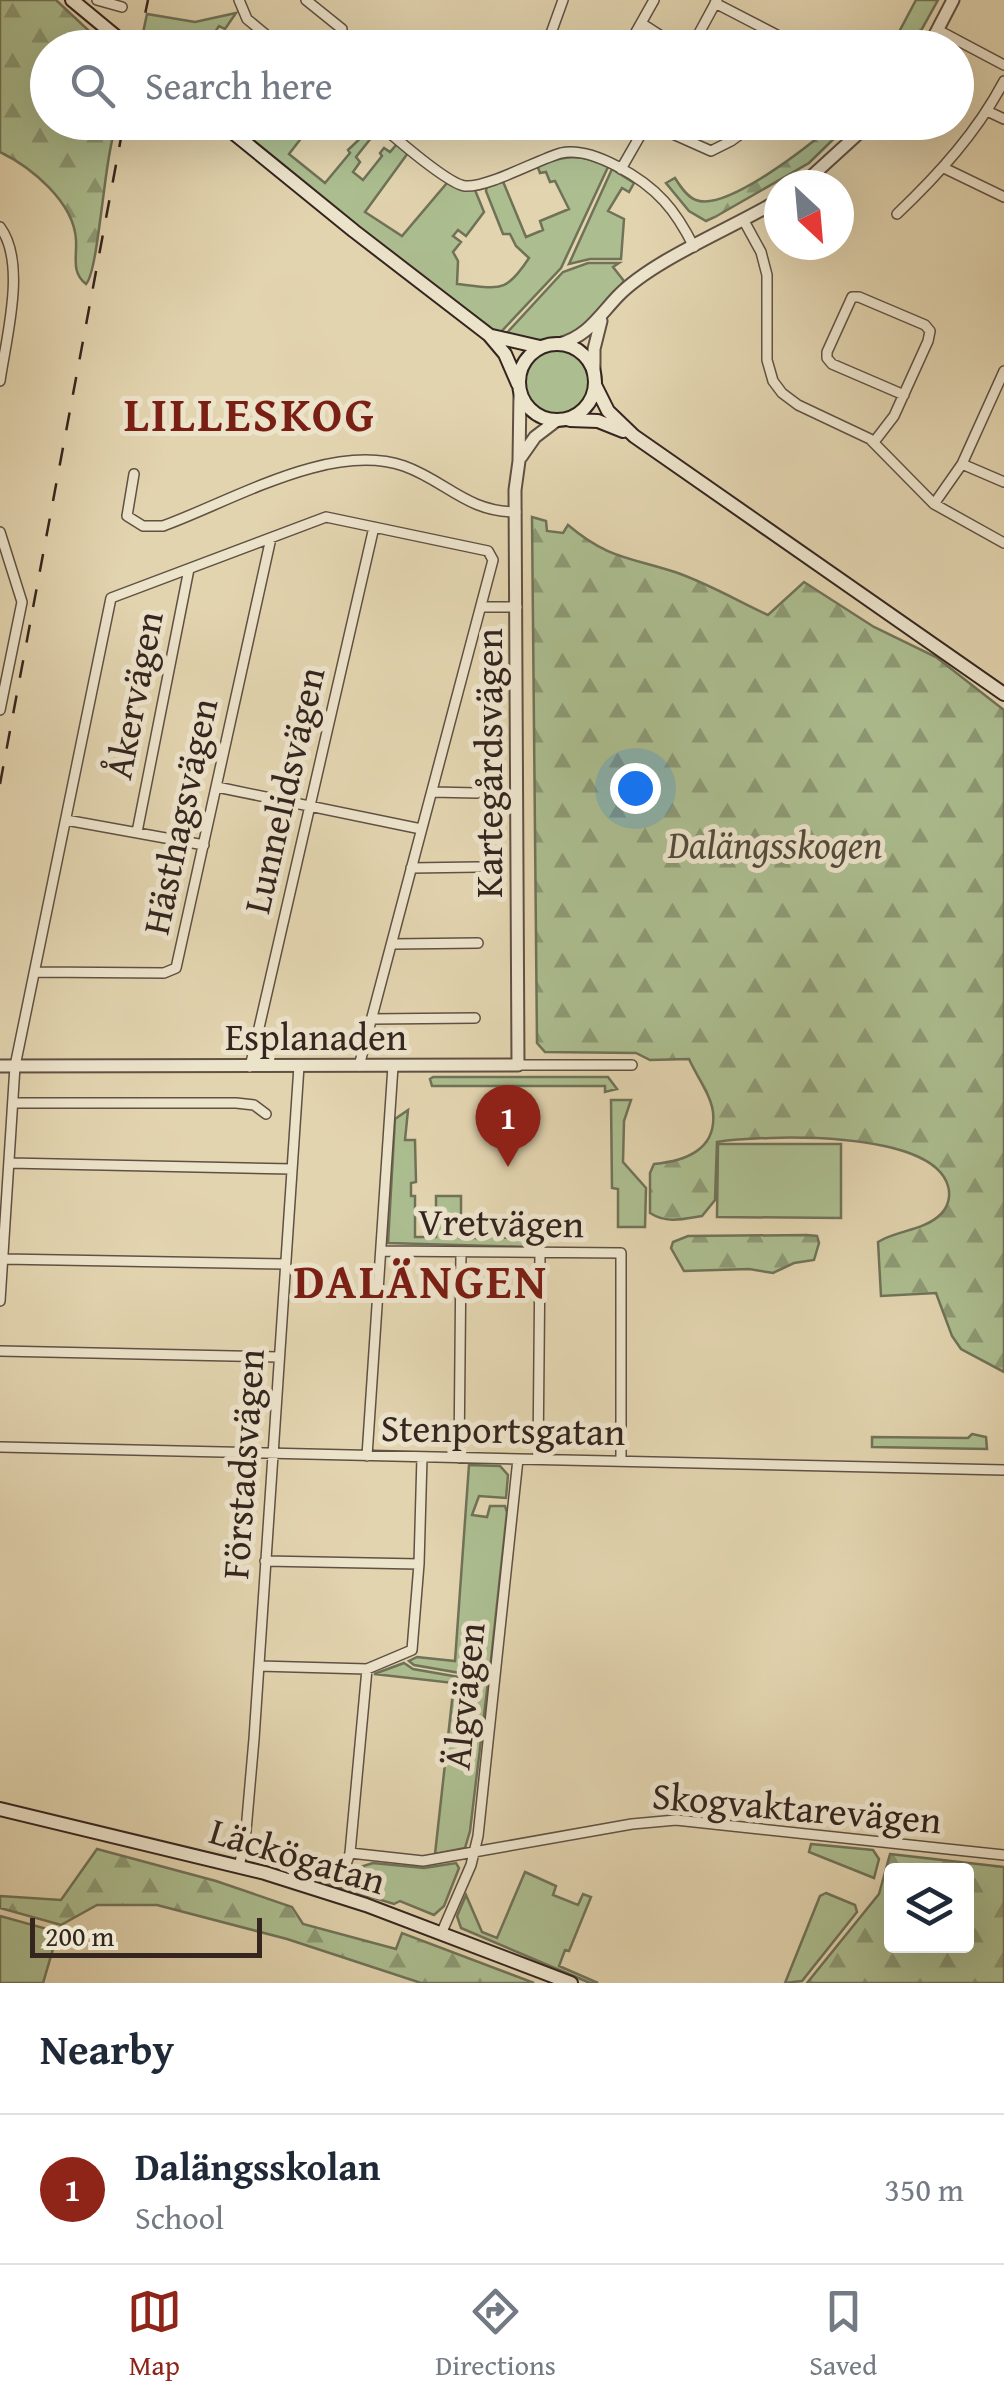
<!DOCTYPE html>
<meta charset="utf-8">
<style>
:root{--surface:#fff;--page:#f6f6f7;--text:#1f2937;--muted:#747a83;--line:#e0e1e3;--accent:#8f2418}
body{margin:0;font-family:"Gentium Book Plus",serif;background:var(--page);color:var(--text)}
.controls{position:absolute;right:30px;bottom:30px;display:grid;overflow:hidden;border-radius:10px;box-shadow:0 10px 40px #0002}
.controls button{width:90px;height:90px;display:grid;place-items:center;padding:0;border:0;border-bottom:2px solid var(--line);background:var(--surface);color:var(--text);font:50px sans-serif}
.compass{position:absolute;left:764px;top:170px;width:90px;height:90px;border-radius:50%;background:var(--surface);box-shadow:0 10px 40px #0002;rotate:154deg}
.scale{position:absolute;left:30px;bottom:25px;width:232px;box-sizing:border-box;padding-left:10px;border:5px solid #35251f;border-top:0;font-size:28px;line-height:35px;white-space:nowrap;color:#35251f;-webkit-text-stroke:8px #ece3cb;paint-order:stroke}
.you{position:absolute;left:635px;top:788px;width:35px;height:35px;margin:-25px;border:8px solid #fff;border-radius:50%;background:#1a73e8;box-shadow:0 0 0 15px #1a73e833}
.badge{display:grid;place-items:center;width:65px;height:65px;border-radius:50%;background:var(--accent);color:#fff;font-size:32px;font-weight:700}
.pin{position:absolute;translate:-50% -82px;filter:drop-shadow(0 2px 5px #0008)}
.pin::after{content:'';position:absolute;top:52px;width:35px;height:30px;background:inherit;clip-path:polygon(0 0,100% 0,50% 100%)}
.list{margin:0;padding:0;list-style:none}
h2{display:flex;justify-content:space-between;align-items:center;height:130px;margin:0;padding:0 40px;font-size:42px}
h2 small{font-size:32px;font-weight:400;color:var(--muted)}
.list li{display:grid;grid-template-columns:65px 1fr auto;gap:30px;align-items:center;box-sizing:border-box;height:150px;padding:0 40px;border-top:2px solid var(--line)}
.list b{display:block;font-size:38px;white-space:nowrap}
.list p{margin:0;font-size:32px;white-space:nowrap;color:var(--muted)}
.list em{font-size:32px;font-style:normal;color:var(--muted)}
.icon{flex:none;width:55px;height:55px;fill:none;stroke:currentColor;stroke-width:2;stroke-linecap:round;stroke-linejoin:round}
.map{position:relative;flex:none;width:1004px;height:1983px;overflow:hidden}
.search{position:absolute;background:var(--surface);box-shadow:0 10px 40px #0002;left:30px;right:30px;top:30px;height:110px;display:flex;align-items:center;gap:25px;box-sizing:border-box;padding:0 35px;border-radius:55px;color:var(--muted);font-size:38px}
.sheet{height:280px;background:var(--surface)}
nav{display:flex;justify-content:space-around;align-items:center;box-sizing:border-box;height:140px;border-top:2px solid var(--line);background:var(--surface);font-size:28px;color:var(--muted)}
nav a{display:grid;justify-items:center;gap:5px}
nav .on{color:var(--accent)}
.map>svg:first-child{display:block}
</style>
<div class="map">
<svg width="1004" height="1983" viewBox="0 0 1004 1983">
<defs>
<pattern id="forest-firs" width="22" height="20" patternUnits="userSpaceOnUse" patternTransform="scale(2.5)"><rect width="22" height="20" fill="#acbe90"/><path d="M5 1l3.5 6h-7zM16 11l3.5 6h-7z" fill="#8d9a75"/></pattern>
</defs>
<rect width="100%" height="100%" fill="#e2d4af"/>
<filter id="stains"><feTurbulence type="fractalNoise" baseFrequency=".002" numOctaves="4"/><feColorMatrix values="0 0 0 0 .2 0 0 0 0 .09 0 0 0 0 .02 0 0 0 .5 -.17"/></filter>
<radialGradient id="worn" r=".72"><stop offset=".6" stop-color="#630" stop-opacity="0"/><stop offset="1" stop-color="#630" stop-opacity=".3"/></radialGradient>
<!-- grass -->
<path fill="#acbe90" stroke="#707258" stroke-width="2.5" d="M236,13l-11,16 -6,-3 -7,10 4,4 -6,7h-70l7,-33 48,8z
M229,123h84l-24,31 36,29 25,-30 -2,-3 19,-18 -11,-9h15l8,5 -23,29 4,5 -7,10 10,8 19,-24 -2,-3 4,-5 6,4 7,-8 11,9 -43,59 37,24 45,-53 28,7 9,22 -18,24 -8,-6 -5,6 8,6 -8,10 5,9 -1,23c42,4 48,11 72,-26l-13,-12 -6,-12h-7l-17,-43 1,-6 15,-6 24,58 17,-7 -3,-9 29,-12 -14,-28 -5,1 -4,-10 -6,1 -3,-8c28,-9 45,-12 71,2l-47,101 -62,66 -140,-105z
M612,169l22,14 -5,9 -7,-4 -14,23 16,8 -3,40h-31l-21,5z
M588,263h31l-6,4 11,14c-32,48 -61,69 -120,55l59,-64z
M522 383a35 35 0 1 1 70 0a35 35 0 1 1-70 0Z
M433,1077h175l9,12 -12,3v-6h-173l-2,-7z
M611,1100h20l-7,21 -1,41 23,26 -1,39h-27v-38l-6,-1z
M408,1110l-3,30h10l1,42 -5,1v13h4v41h21v-41h25v42h22v-8h11l1,8 27,-1 1,-14h8v24l-143,-4 7,-124z
M718,1144h123v74l-124,-1z
M972,1434l14,3 1,12 -115,-2v-10l96,1z
M469,1465l31,1 8,9 -2,23 -27,-2 -7,19 15,2 3,-11h15l2,6 -18,166 -75,-13 -5,-4 8,-4 38,4z
M404,1663l9,6 75,13 -18,149 -5,17 -30,6 19,-171 -80,-9z
M811,1844l62,6 6,9 -5,19 -65,-26z
M373,1863l51,5 32,-5 3,5 -15,38 -10,9 -34,-14 -6,3 -77,-23v-5l37,-2 6,-7z
M525,1872l31,14 -3,9 25,10 5,-11 8,3 -22,54 -4,-1 -6,16 39,17h-8l-129,-55 -4,-12 9,-21 16,37 15,6z
M826,1893l29,12 2,7 -55,69 -17,2 35,-87z
M0,1916l58,16 -15,51h-43z"/>
<!-- forest -->
<path fill="url(#forest-firs)" stroke="#707258" stroke-width="2.5" fill-rule="evenodd" d="M0,0h56l32,30 26,17 -66,1v74l69,1c-13,31 -18,148 -31,161 -15,-12 -9,-26 -10,-44 -2,-38 -45,-73 -76,-88z
M916,0h22l-26,47h-21z
M835,123h15l-41,40 -94,54 -9,4 -17,-10 -23,-28 9,-5c5,8 12,19 21,22 30,12 116,-56 139,-77z
M532,517l14,4 1,10 16,2 5,-8c39,33 60,32 107,47 32,11 63,29 93,43l36,-33 70,45 62,30 68,53v662l-43,-23 -9,-13 -16,-43 -55,3 -3,-54c19,-12 46,-11 63,-28 7,-7 10,-18 7,-28 -16,-57 -185,-51 -231,-44l-2,58 -13,16c-19,3 -35,8 -52,-3v-40l4,-9c31,-3 63,-14 59,-52 -2,-17 -17,-37 -24,-53l-39,1 -14,-7 -91,-1 -8,-9z
M807,1235l10,1 2,7 -5,17 -20,3 -21,10 -24,-4 -65,2 -13,-23 2,-6 15,-6z
M97,1849l119,32 76,26 11,17 93,25 6,-16 132,50h-113l-134,-44 -130,-34h-60l-36,20 -61,-17v-12l61,4z
M890,1854l114,13v116h-197l72,-89zM892,1870h74v76h-74z"/>
<g fill="none" stroke-linecap="round" stroke-linejoin="round">
<defs>
<path id="minor" d="M97,0l25,7
M239,0l8,19 35,29
M306,0l36,29
M715,3l87,45
M641,23l39,25
M938,30l66,35
M555,48l-5,-12 13,-36
M627,48l27,-48
M691,48l26,-48
M987,111l17,8
M377,122c16,14 71,62 88,64 22,2 72,-26 96,-33 31,-7 82,25 103,48 12,13 22,30 30,46
M648,123l63,28 20,-10 26,-19
M944,168l60,29
M621,169l27,-47
M897,214c42,-40 80,-82 107,-133
M744,221l17,31 6,23v85l6,21 9,12 16,12 72,34 64,65 70,39
M0,227c27,36 6,111 0,154
M874,442l20,-26 34,-75 2,-10 -5,-6 -66,-28h-7l-25,55v6l5,6 72,31
M962,464l42,18
M134,474l-7,42 16,10h20c69,-25 168,-85 241,-60 42,15 63,46 112,46
M934,504l28,-40 42,-93
M0,532l22,70 -22,108
M481,607h36
M217,787l204,42
M432,792l45,1
M66,820l138,25
M137,832l52,-263
M411,868l67,-1
M393,944l85,-1
M35,972l129,1 12,-5 95,-430
M371,1019l104,-1
M518,1065h114
M250,1067l124,-540
M14,1103h222l18,2 12,9
M9,1163l283,6
M381,1251l240,2v208
M3,1259l282,5
M0,1301l15,-235 96,-468 215,-81 162,34 5,9 -134,506
M0,1351l279,6
M0,1447l1004,23
M367,1456l26,-390
M459,1458l2,-206
M538,1459l2,-206
M265,1561l154,3
M259,1666l108,3 45,-19 7,-86 3,-107
M350,1853l73,8 209,-37 44,-4 328,35
M239,1866l6,-24 9,-103 45,-673
M290,1869l54,1 6,-17 17,-184
M441,1934l30,-69 7,-29 40,-377"/>
<path id="tertiary" d="M928,48l25,-48
M802,185l69,-63
M559,344c28,-7 40,-28 59,-48 36,-37 115,-68 161,-96
M594,375v-26l7,-28
M521,457l14,-20 21,-16
M0,1066l518,-1 -3,-575 4,-29 1,-68"/>
<path id="secondary" d="M72,0l58,48
M220,122l134,109 135,104 16,19 13,30
M492,336l48,11
M519 382a38 38 0 1 1 76 0a38 38 0 1 1-76 0Z
M595,385l13,26 26,25 370,258
M570,420l28,1 25,10
M0,1809l265,64 101,32 205,78"/>
</defs>
<!-- minor casing -->
<use href="#minor" stroke="#605143" stroke-width="12"/>
<!-- tertiary casing -->
<use href="#tertiary" stroke="#605143" stroke-width="15"/>
<!-- secondary casing -->
<use href="#secondary" stroke="#35251f" stroke-width="16"/>
<!-- minor -->
<use href="#minor" stroke="#ece3cb" stroke-width="9"/>
<!-- tertiary -->
<use href="#tertiary" stroke="#ece3cb" stroke-width="11"/>
<!-- secondary -->
<use href="#secondary" stroke="#ece3cb" stroke-width="12"/>
<!-- rail -->
<path stroke="#35251f" stroke-width="2.5" stroke-dasharray="18 18" stroke-linecap="butt" d="M138,48l10,-48
M0,784l124,-662"/>
</g>
<g text-anchor="middle" dominant-baseline="central" stroke-width="10" stroke-linejoin="round" paint-order="stroke">
<!-- street labels -->
<g font-size="38" fill="#35251f" stroke="#ece3cb">
<text transform="translate(133 695) rotate(-79)">Åkervägen</text>
<text transform="translate(488 763) rotate(-90)">Kartegårdsvägen</text>
<text transform="translate(283 790) rotate(-77)">Lunnelidsvägen</text>
<text transform="translate(179 816) rotate(-78)">Hästhagsvägen</text>
<text x="316" y="1036">Esplanaden</text>
<text transform="translate(501 1222) rotate(1)">Vretvägen</text>
<text transform="translate(503 1429) rotate(1)">Stenportsgatan</text>
<text transform="translate(242 1464) rotate(-86)">Förstadsvägen</text>
<text transform="translate(463 1696) rotate(-84)">Älgvägen</text>
<text transform="translate(797 1807) rotate(5)">Skogvaktarevägen</text>
<text transform="translate(298 1855) rotate(17)">Läckögatan</text>
</g>
<!-- park labels -->
<g font-size="38" font-style="italic" fill="#534b3b" stroke="#ece3cb">
<text x="775" y="844">Dalängsskogen</text>
</g>
<!-- district labels -->
<g font-size="48" font-weight="bold" letter-spacing="2.5" fill="#7a1f14" stroke="#ece3cb">
<text x="250" y="413">LILLESKOG</text>
<text x="421" y="1280">DALÄNGEN</text>
</g>
</g>
<rect width="100%" height="100%" filter="url(#stains)"/>
<rect width="100%" height="100%" fill="url(#worn)"/>
</svg>
<div class="controls">
<button><svg class="icon" aria-label="layers" viewBox="0 0 24 24"><path d="M12 4l9 5-9 5-9-5zM3 14l9 5 9-5"/></svg></button>
</div>
<svg class="compass" viewBox="-18 -18 36 36"><path d="M0-13l5 13h-10z" fill="#e53935"/><path d="M0 13l5-13h-10z" fill="#747a83"/></svg>
<div class="scale">200 m</div>
<div class="you"></div>
<div class="pin badge" style="left:508px;top:1167px">1</div>
<div class="search"><svg class="icon" aria-label="search" viewBox="0 0 24 24"><circle cx="10" cy="10" r="6"/><path d="M15 15l6 6"/></svg>Search here</div>
</div>
<section class="sheet">
<h2>Nearby<small></small></h2>
<ul class="list">
<li><span class="badge">1</span><div><b>Dalängsskolan</b><p>School</p></div><em>350 m</em></li>
</ul>
</section>
<nav>
<a class="on"><svg class="icon" aria-label="map" viewBox="0 0 24 24"><path d="M3 6l6-2 6 2 6-2v14l-6 2-6-2-6 2zM9 4v14M15 6v14"/></svg>Map</a>
<a><svg class="icon" aria-label="directions" viewBox="0 0 24 24"><path d="M12 3l9 9-9 9-9-9zM9 14v-3h6M13 9l2 2-2 2"/></svg>Directions</a>
<a><svg class="icon" aria-label="saved" viewBox="0 0 24 24"><path d="M7 4h10v16l-5-4-5 4z"/></svg>Saved</a>
</nav>
